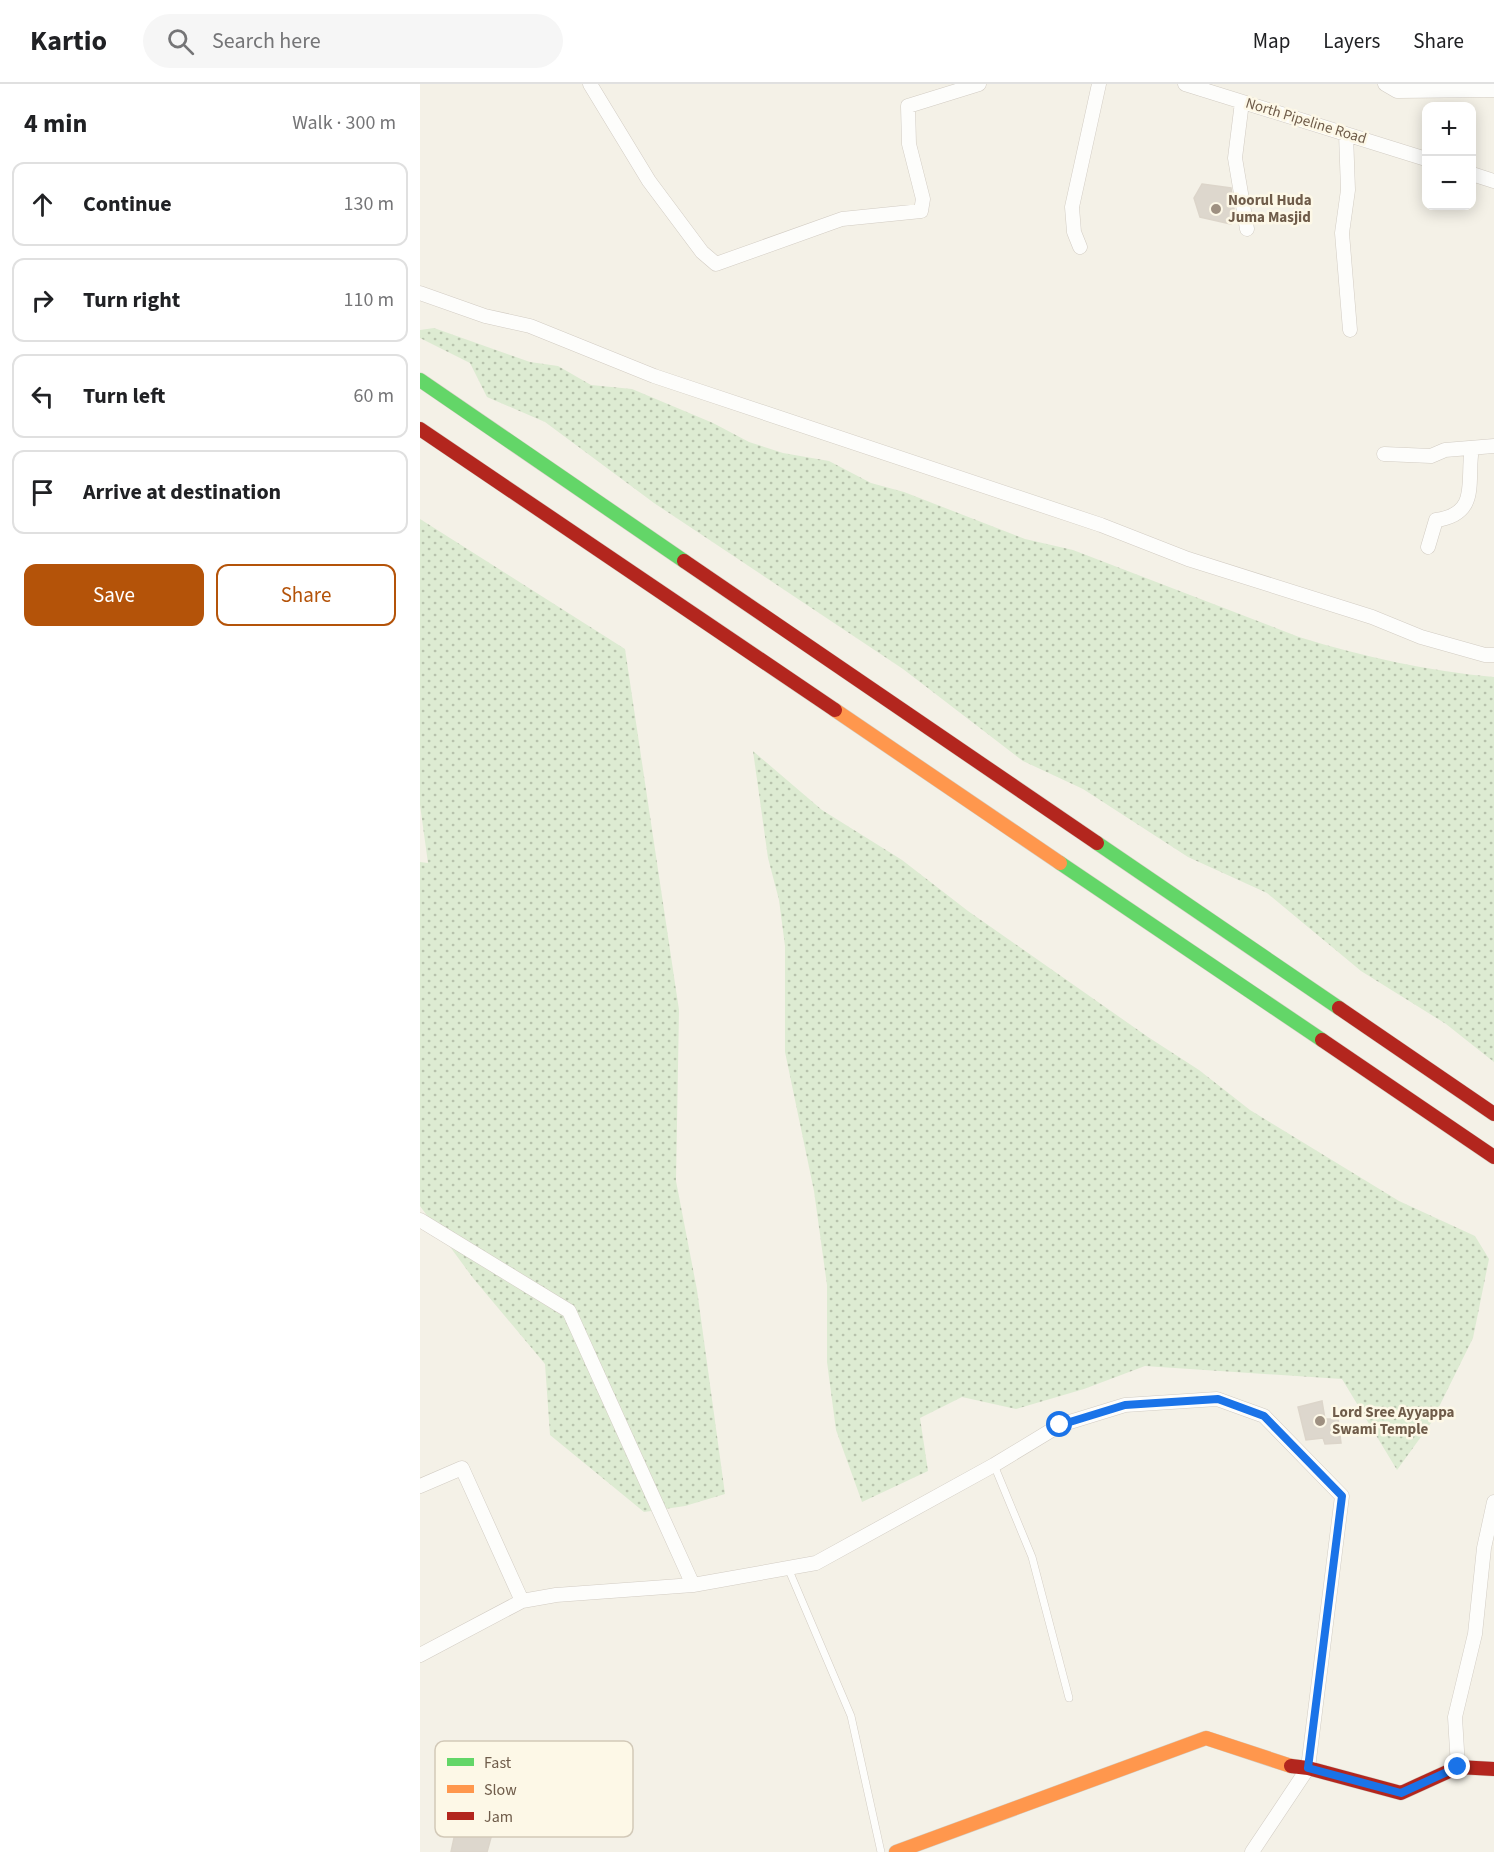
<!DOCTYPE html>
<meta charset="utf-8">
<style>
:root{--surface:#fff;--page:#f6f6f6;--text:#202124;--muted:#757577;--line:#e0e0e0;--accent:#b45309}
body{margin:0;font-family:"Source Sans 3",sans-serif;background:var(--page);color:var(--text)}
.controls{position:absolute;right:18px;top:18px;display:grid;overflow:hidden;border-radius:12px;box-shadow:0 3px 15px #0003}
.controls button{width:54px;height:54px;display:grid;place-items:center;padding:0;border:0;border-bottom:2px solid var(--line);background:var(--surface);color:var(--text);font:30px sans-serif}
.stop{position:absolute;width:18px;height:18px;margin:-14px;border:4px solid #1a73e8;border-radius:50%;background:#fff}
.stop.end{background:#1a73e8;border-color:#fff;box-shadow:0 2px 6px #0008}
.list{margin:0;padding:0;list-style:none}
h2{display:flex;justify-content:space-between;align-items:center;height:78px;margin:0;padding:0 24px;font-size:26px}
h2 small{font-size:20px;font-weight:400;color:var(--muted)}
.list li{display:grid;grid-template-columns:39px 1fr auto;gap:18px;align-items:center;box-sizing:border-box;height:84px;margin:0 12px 12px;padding:0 12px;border:2px solid var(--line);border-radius:12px}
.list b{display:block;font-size:22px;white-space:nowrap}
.list em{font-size:20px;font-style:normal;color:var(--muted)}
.actions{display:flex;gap:12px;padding:18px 24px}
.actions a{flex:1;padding:14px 0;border:2px solid var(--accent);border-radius:12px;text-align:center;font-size:21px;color:var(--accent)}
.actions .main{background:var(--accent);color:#fff}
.icon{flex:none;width:33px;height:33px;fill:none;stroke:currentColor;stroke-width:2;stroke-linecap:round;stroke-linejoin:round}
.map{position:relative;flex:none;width:1074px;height:1768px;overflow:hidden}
header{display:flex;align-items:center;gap:36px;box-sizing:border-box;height:84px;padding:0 30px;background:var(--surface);border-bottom:2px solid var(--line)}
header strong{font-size:28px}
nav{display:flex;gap:33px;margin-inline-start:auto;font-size:21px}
.search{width:420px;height:54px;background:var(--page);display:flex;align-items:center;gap:15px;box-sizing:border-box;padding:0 21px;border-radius:33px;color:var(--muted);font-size:22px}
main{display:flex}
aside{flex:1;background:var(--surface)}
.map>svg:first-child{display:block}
</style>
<header>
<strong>Kartio</strong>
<div class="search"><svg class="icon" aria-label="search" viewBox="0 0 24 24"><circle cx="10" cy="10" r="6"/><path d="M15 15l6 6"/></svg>Search here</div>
<nav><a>Map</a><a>Layers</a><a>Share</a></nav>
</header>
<main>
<aside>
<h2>4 min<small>Walk · 300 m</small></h2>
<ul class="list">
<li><svg class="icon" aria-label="ahead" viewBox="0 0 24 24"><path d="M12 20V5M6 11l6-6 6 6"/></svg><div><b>Continue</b></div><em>130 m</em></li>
<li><svg class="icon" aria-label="right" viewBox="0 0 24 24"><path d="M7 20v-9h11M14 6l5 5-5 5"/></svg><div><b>Turn right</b></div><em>110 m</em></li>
<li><svg class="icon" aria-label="left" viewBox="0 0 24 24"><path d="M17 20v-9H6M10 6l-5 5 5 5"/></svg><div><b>Turn left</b></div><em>60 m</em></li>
<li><svg class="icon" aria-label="arrive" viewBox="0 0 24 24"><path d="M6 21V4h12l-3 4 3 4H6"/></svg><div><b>Arrive at destination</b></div></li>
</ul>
<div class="actions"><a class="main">Save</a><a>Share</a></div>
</aside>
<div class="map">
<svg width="1074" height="1768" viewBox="0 0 1074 1768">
<defs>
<pattern id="grass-dots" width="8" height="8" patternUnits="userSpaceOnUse" patternTransform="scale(1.5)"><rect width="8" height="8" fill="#ddebd2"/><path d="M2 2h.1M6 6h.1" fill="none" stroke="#b7c2ac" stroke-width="1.8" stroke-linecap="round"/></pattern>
</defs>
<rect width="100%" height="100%" fill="#f4f1e7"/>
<!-- grass -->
<path fill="url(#grass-dots)" d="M14,244l96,34 28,4 33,19 41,4 81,34 36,19 34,11 46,8 42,22 33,9 121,47 48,11 226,87c64,20 129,34 195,40v385l-48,-38 -85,-53 -94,-78 -79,-36 -105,-68 -60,-28 -120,-92 -249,-166 -109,-81 -58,-25 -17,-34 -50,-25v-8z
M0,435l205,130 54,361 -3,171 21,109 28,204 -40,12 -41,6 -94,-77 -5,-71 -72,-86 -53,-72v-344l8,1 -8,-58z
M333,667l69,59 80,50 66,51 180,126 51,33 51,40 149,91 76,35 14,23 -16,79 -42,85 -34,47 -55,-91 -197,-13 -61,23 -68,20 -54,-12 -42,21 8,53 -66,31 -26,-72 -9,-68v-77l-13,-94 -29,-139v-106l-6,-46 -11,-42z"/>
<!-- building -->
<path fill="#ddd7cd" stroke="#dcd5ca" stroke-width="1.5" d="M782,100l29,4 3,21 -3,15 -31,-7 -6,-19z
M902,1317l3,18h13l3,24 -16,1 -2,-6 -17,2 -8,-33z
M40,1726l35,13 -8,29h-36z"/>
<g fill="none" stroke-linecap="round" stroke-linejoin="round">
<defs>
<path id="lane" d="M574,1381l38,92 37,141
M368,1484l63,148 30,136"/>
<path id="street" d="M170,0l59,97 53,71 14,12 126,-45 79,-8 2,-12 -14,-55 -1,-38 71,-22
M765,0l241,75
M965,0l12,7 97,-1
M822,18l-7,56 12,71
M926,50l2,56 -6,43 8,97
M1052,90l22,7
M660,163l-6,-15 -2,-25 27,-123
M0,209l65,23 45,10 124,50 447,149 87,34 184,58 49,20 64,18h9
M964,370l47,2 14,-6 49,-4
M1008,463l8,-27c45,-6 30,-40 36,-72
M0,1136l149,91 124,274
M0,1402l42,-18 60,133
M0,1571l102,-54 34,-6 137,-10 123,-22 178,-98 66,-40 65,-20 92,-6 47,17 78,80 -34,272 -56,84
M1038,1683l-3,-50 20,-83 9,-86 10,-46"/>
<path id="fast" d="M0,296l264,181
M677,759l242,165
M640,779l262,177"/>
<path id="slow" d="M415,626l225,153
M476,1768l310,-114 85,28"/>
<path id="jam" d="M0,345l415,281
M264,477l413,282
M919,924l155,106
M902,956l172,117
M871,1682l17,2 93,25 57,-26 36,2"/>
</defs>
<!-- lane casing -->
<use href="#lane" stroke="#d2ccc3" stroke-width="8"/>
<!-- street casing -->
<use href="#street" stroke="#d2ccc3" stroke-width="15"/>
<!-- fast casing -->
<use href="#fast" stroke="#d4cec3" stroke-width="15"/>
<!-- slow casing -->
<use href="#slow" stroke="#d4cec3" stroke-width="15"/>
<!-- jam casing -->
<use href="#jam" stroke="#d4cec3" stroke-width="15"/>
<!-- lane -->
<use href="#lane" stroke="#fdfdfb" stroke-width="7"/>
<!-- street -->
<use href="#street" stroke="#fdfdfb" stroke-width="14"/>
<!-- fast -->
<use href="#fast" stroke="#63d668" stroke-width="14"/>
<!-- slow -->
<use href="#slow" stroke="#ff974d" stroke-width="14"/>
<!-- jam -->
<use href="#jam" stroke="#b3261e" stroke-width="14"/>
</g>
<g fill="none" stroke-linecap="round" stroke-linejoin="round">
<!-- route -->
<path stroke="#1a73e8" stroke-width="8" d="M640,1341l65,-20 93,-6 46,17 78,80 -34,272 93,25 57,-26"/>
</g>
<!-- markers -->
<g fill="#9e9081" stroke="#fdf8e7" stroke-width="2">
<circle cx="796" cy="125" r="6"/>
<circle cx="900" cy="1337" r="6"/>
</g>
<g text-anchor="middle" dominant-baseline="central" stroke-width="5" stroke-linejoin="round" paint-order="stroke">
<!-- street labels -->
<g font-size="15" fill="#6f5c4a" stroke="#fdf8e7">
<text transform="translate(886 37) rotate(17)">North Pipeline Road</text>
</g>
<!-- poi labels -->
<g font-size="15" font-weight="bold" fill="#6f5c4a" stroke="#fdf8e7" text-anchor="start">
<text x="808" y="116">Noorul Huda<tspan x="808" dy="17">Juma Masjid</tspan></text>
<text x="912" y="1328">Lord Sree Ayyappa<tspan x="912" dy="17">Swami Temple</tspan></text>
</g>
</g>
<!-- legend -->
<rect x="15" y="1657" width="198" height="96" rx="9" fill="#fdf8e7" stroke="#d2c9b8" stroke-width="1.5"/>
<rect x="27" y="1674" width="27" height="8" fill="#63d668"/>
<rect x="27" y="1701" width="27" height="8" fill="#ff974d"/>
<rect x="27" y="1728" width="27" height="8" fill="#b3261e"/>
<g font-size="16" fill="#6f5c4a">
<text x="64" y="1684">Fast</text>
<text x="64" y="1711">Slow</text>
<text x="64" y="1738">Jam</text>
</g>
</svg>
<div class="controls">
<button>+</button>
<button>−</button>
</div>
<div class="stop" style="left:640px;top:1341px"></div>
<div class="stop end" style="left:1038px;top:1683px"></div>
</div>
</main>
